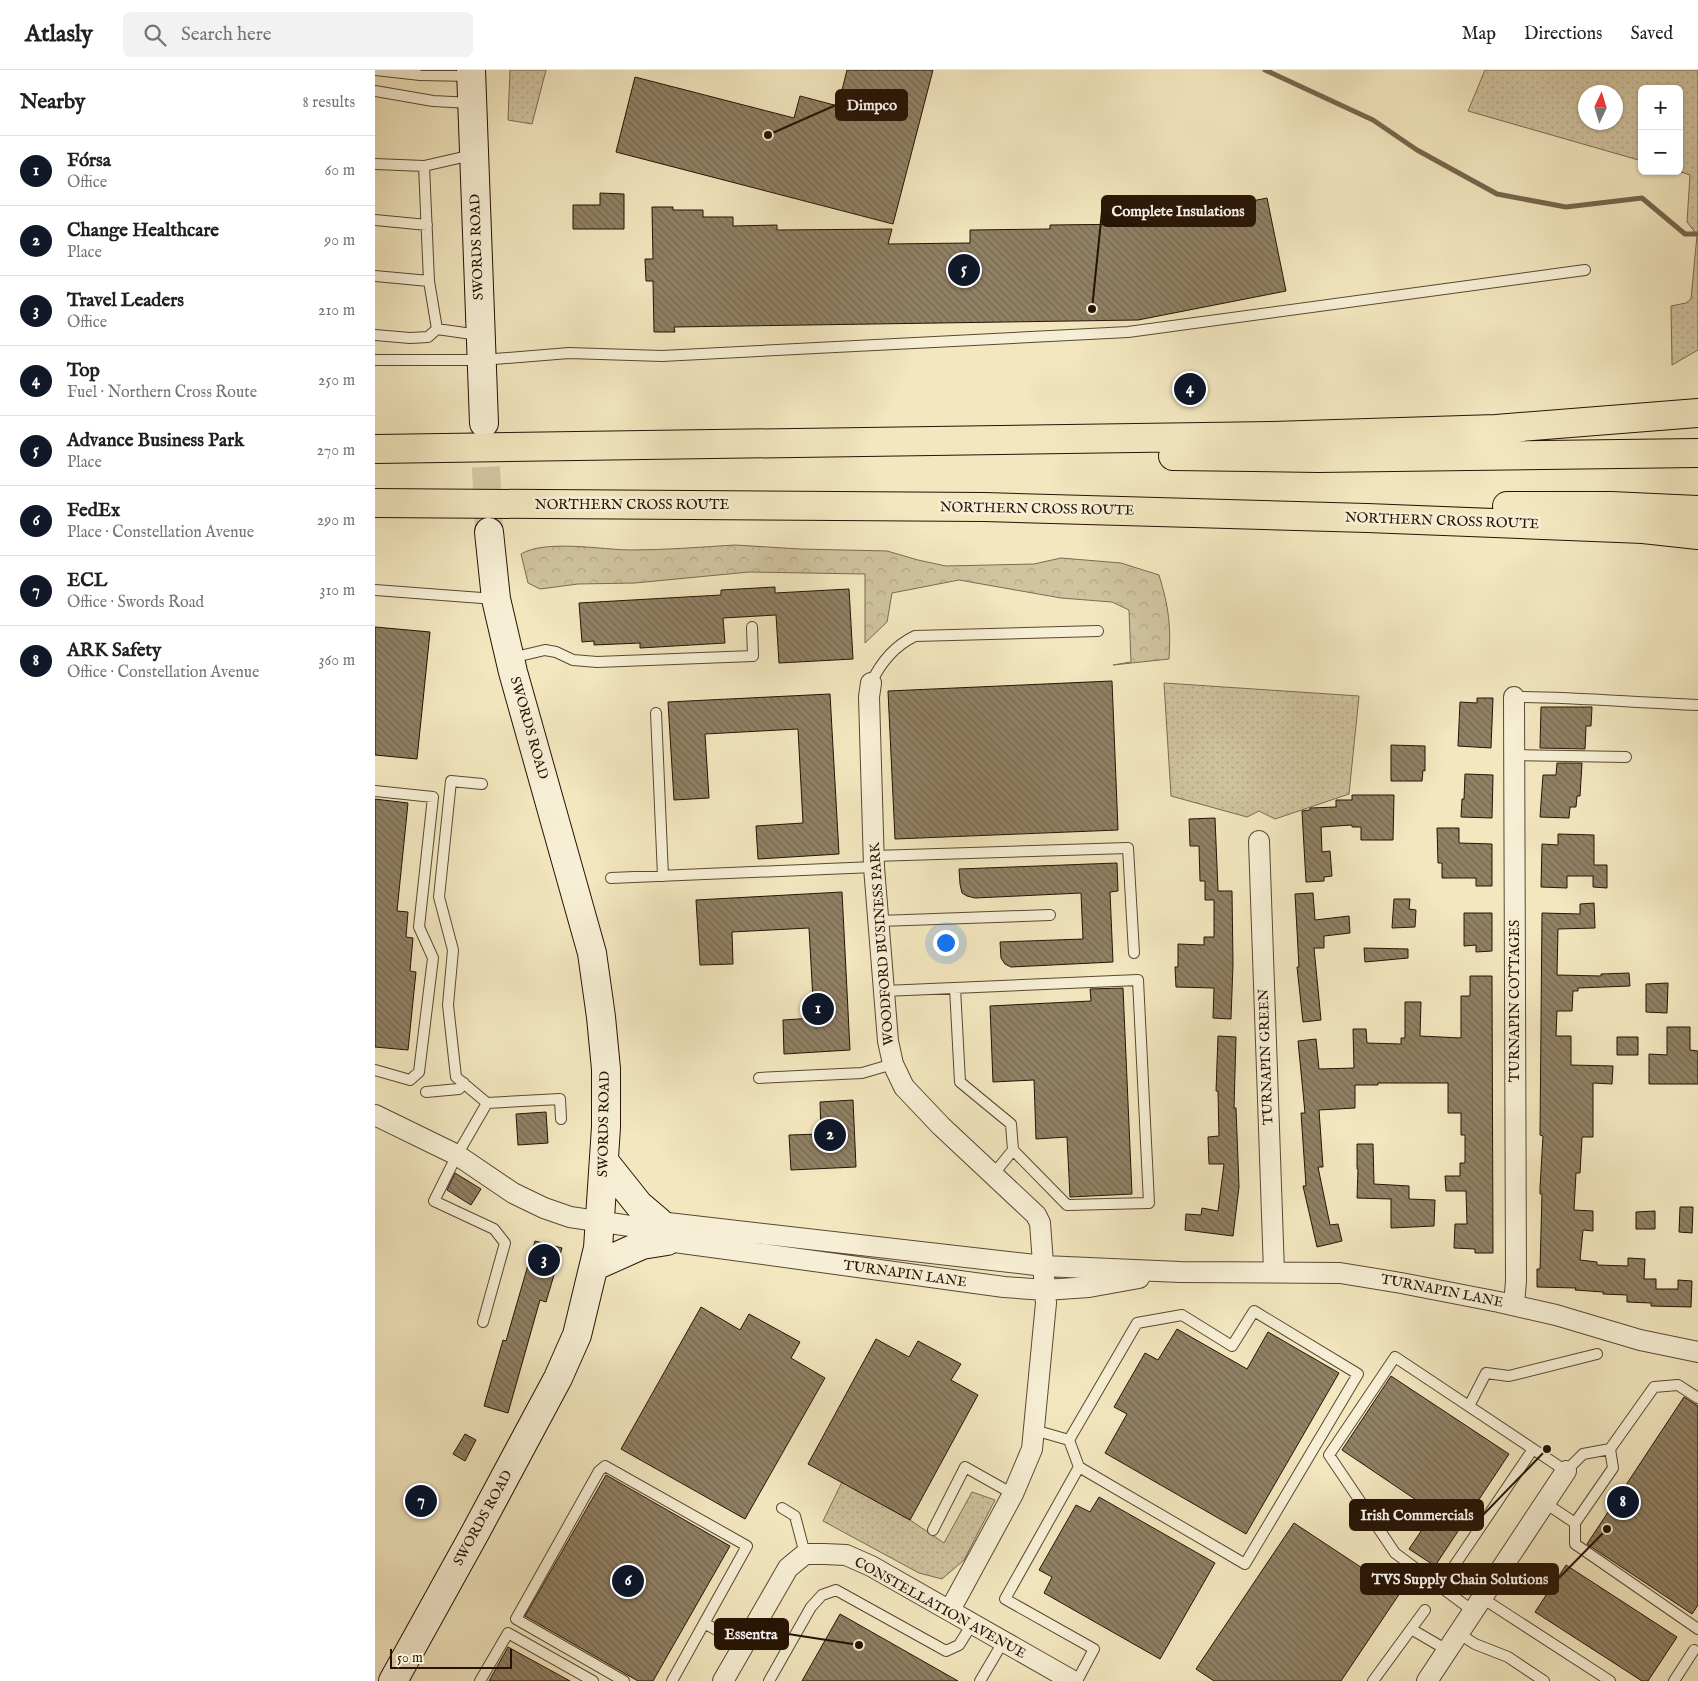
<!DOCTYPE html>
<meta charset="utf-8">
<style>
:root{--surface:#fff;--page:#f2f2f2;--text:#202124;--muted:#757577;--line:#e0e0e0;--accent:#111827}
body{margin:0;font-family:"IM FELL English",serif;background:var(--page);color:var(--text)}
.controls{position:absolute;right:15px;top:15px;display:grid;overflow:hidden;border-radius:8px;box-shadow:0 1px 4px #0004}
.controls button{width:45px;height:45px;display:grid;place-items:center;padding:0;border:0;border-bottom:1px solid var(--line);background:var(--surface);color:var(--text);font:25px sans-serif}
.compass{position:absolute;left:1203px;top:15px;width:45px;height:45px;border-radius:50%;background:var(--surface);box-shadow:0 1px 4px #0004;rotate:4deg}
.scale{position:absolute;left:15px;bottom:12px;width:122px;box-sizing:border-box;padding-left:5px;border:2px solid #261304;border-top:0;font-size:14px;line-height:18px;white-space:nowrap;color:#261304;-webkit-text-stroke:4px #f7efd5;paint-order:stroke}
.you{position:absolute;left:570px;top:872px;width:18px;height:18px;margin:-12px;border:4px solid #fff;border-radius:50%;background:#1a73e8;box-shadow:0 0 0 8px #1a73e833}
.badge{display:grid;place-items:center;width:32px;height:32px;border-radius:50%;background:var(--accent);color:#fff;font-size:16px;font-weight:700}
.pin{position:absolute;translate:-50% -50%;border:2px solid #fff;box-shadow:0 1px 5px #0006}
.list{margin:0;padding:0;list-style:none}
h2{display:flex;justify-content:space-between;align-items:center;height:65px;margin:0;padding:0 20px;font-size:21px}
h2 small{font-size:16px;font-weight:400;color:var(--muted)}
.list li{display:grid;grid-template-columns:32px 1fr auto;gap:15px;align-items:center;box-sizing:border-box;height:70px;padding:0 20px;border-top:1px solid var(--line)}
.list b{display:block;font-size:19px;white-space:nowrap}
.list p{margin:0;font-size:16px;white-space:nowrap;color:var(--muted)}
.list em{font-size:16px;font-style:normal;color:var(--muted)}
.icon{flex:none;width:28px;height:28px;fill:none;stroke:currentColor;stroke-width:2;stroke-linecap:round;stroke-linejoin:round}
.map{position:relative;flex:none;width:1323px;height:1611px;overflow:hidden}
header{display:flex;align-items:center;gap:30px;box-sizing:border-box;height:70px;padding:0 25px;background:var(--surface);border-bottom:1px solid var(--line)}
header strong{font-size:24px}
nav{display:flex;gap:28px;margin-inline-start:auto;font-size:18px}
.search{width:350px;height:45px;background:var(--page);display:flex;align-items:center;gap:12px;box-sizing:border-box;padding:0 18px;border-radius:8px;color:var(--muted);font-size:19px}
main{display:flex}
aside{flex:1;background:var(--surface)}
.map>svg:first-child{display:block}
</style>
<header>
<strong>Atlasly</strong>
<div class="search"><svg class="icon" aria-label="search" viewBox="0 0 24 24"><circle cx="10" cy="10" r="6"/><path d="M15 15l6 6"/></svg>Search here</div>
<nav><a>Map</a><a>Directions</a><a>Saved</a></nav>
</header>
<main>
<aside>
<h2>Nearby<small>8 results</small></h2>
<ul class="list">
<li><span class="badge">1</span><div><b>Fórsa</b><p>Office</p></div><em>60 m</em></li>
<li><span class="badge">2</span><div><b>Change Healthcare</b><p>Place</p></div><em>90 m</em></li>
<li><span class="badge">3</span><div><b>Travel Leaders</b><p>Office</p></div><em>210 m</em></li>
<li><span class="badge">4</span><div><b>Top</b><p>Fuel · Northern Cross Route</p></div><em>250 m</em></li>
<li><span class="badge">5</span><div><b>Advance Business Park</b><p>Place</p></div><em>270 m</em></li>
<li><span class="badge">6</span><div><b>FedEx</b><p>Place · Constellation Avenue</p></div><em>290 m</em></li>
<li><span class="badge">7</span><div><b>ECL</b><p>Office · Swords Road</p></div><em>310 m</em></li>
<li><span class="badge">8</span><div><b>ARK Safety</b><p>Office · Constellation Avenue</p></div><em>360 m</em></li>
</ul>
</aside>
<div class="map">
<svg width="1323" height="1611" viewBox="0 0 1323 1611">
<defs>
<pattern id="grass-dots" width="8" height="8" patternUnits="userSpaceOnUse" patternTransform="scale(1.25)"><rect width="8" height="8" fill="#d0c39f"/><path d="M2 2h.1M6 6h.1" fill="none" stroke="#b2a787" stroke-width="1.8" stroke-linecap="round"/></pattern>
<pattern id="forest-crowns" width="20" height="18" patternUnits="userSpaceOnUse" patternTransform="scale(1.25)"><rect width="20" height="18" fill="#d0c39f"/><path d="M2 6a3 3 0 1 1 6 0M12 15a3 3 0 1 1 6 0" fill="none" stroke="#b2a787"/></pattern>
<pattern id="building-back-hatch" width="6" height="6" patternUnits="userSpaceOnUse" patternTransform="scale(1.25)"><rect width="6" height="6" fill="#918165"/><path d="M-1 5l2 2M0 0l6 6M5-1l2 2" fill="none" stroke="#766851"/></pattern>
</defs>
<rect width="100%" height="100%" fill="#f3e7bf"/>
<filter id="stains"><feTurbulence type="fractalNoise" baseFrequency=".004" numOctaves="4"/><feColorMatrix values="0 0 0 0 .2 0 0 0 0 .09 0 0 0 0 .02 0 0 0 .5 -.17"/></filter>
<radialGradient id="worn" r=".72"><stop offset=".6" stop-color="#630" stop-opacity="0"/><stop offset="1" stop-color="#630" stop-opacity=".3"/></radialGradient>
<!-- grass -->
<path fill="url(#grass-dots)" stroke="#7b6b52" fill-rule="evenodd" d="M135,0h36l-14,54 -24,-4z
M1110,0h213v280l-26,15 -1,-59 15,-3 5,-4 6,-64 -10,-13 3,-47 -12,-4h1v-82h-37v72l-174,-50zM1240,22v30h-30v-30z
M789,613l195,13 -10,98 -74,25 -16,-8 -12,6 -76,-21z
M467,1412l68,38 34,23 28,-51 23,8 -31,60 -22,19 -23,-6 -96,-52z"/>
<!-- forest -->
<path fill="url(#forest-crowns)" stroke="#7b6b52" d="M360,475l65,4 87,2 31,9 28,6 88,-2 27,-6 60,5 38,12c10,33 12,50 10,84l-56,6 18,-3 -2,-52 -17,-8 -51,-4 -102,-18 -67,13 -5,29 -22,21v-69l-116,-2 -114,11 -57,1 -38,5 -12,-6 -7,-29c25,-15 81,-4 111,-4 34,0 69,-3 103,-5z"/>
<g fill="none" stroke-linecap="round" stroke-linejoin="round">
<!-- stream -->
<path stroke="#77674e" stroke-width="5" d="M890,0l108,50 44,30 80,44 69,13 76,-9 43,36h13"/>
</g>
<!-- building -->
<path fill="url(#building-back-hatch)" stroke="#261304" d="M472,0h86l-40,154 -277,-72 19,-75 159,41 6,-22 38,10z
M225,123l24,1v35h-51v-24h27z
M892,128l19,93 -148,29 -464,7 1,5h-21l-1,-51h-7l-1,-22h8l-1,-52h21v3h30v7h30v9l44,-1v5l115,-1 -4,15 82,-1v-13l80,-1v-4l87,-1z
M400,517v6l74,-4 4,70 -74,4 -3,-48 -53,3 2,25 -85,5v-5l-46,2v-4l-12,1 -3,-39 142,-8v-5z
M0,557l55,5 -13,127 -42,-4z
M737,611l6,149 -223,9 -7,-148z
M455,624l9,160 -81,5 -2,-33 47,-3 -5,-94 -93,5 4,64 -35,2 -6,-98z
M1102,628h16l-2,50 -33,-2 2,-44 17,1z
M1166,637h51l-1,19h-5l-1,23 -45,-1z
M1016,675l34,1v25l-2,-1 -1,11h-31z
M1182,693h25l-2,33h-3l-1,11h-6l-1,11 -29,-1 3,-42h13z
M1090,704l28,1 -1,43 -31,-1 1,-18h2z
M977,725h42l-1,45h-32v-13h-9v-2l-31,2 1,25 8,-1 2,25 -8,1v4l-18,1 -4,-71 8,-1v-2l26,-1v-7h16z
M0,729l33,4 -11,108 11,1 -2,25 7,1 -3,33 6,1 -8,78 -33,-3z
M840,748l3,73h14l1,73 -2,55 -18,-1 1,-30 -38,-1 -1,-20h3v-23l26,1v-8h10v-37h-9v-19h-5l-1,-35h-9l-1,-27z
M1062,758h22v15l33,1v42h-16v-8h-34v-15h-4z
M1183,764l36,1v30h13v23l-14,-1v-11h-26v12l-26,-1 1,-43 16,1z
M742,793l1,28 -8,1 3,70 -102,5 -6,-3 -4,-6 -1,-16 83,-3 -2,-46 -106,5 -8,-2 -5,-3 -2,-9 -1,-15z
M467,822l8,158 -66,4 -1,-34 31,-2 -5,-90 -77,4 1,32 -33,1 -4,-65z
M938,823l2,27 34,-4 1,17 -26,3v12h-10l7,72 -18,2 -6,-55h2l-4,-73z
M1019,829h16l-1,10 7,1 -1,17 -23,1z
M1219,833l1,25 -37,1 -1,46 44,1v-2l28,-1 1,13 -52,2v3h-5l-1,20h-15l-1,25h15v29l42,1 -1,18 -19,-1v54h-11l-2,36h-4l-2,37 19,1v20l-10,-1 -3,30 17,2v3l31,1v-8l17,1 -1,20h12v10h22v-9l14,1 -1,26 -40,-1v-3l-24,-1v-7l-24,-1v-2l-28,-2 1,-2 -39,-1v-18h3l2,-75h-2v-6l3,-52 -3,-1 2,-222 38,1v-10z
M1089,843h28v38l-16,1v-7l-12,1z
M989,878l44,1v9l-43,4z
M1095,906h22l1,277h-18v-4l-21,-1 1,-24h12l-1,-33h-20l-1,-15h15v-13h5v-28h-4v-22h-13v-30h-70v2h-23v23l-36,2 4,57h-5l12,58 8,-1 4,17 -25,6 -14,-61h3l-5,-73h4l-7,-72 18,-2 3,30 35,-1 -1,-39h13l1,14 34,1v-6h4v-36h16l-1,34 41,2v-42h9z
M1293,913l-1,30 -21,-1v-28z
M748,918l9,206 -62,3 -3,-60 -31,2 -2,-59 -41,2 -3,-76 101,-5 -1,-12z
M1292,957h23v23l8,1v33h-49v-30l18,1z
M843,966l18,1 -2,71h2l3,79 -6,49 -48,-6 1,-16 15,1 1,-7 16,3 6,-47h-15l-1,-27 11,-1 -1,-45h-2z
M1242,967h21v18h-21z
M478,1030l3,67 -65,3 -2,-35 32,-1 -1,-32z
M171,1042l2,31 -30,2 -2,-31z
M982,1074h16l1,40 35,2v13l26,1 -1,26 -43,2v-29l-34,-1 1,-29h-1z
M80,1103l26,16 -10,16 -24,-15z
M1305,1137h13l-1,26 -13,-1z
M1280,1141v18h-19v-17z
M160,1171l27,7 -16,54 -6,-2 -32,113 -24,-7 19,-66 3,1z
M326,1237l39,23 9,-16 51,28 -9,16 34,20 -80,141 -124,-70z
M802,1259l70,40 21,-37 71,41 -93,161 -141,-81 22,-39 -13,-7 31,-54 13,7z
M501,1269l33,18 9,-16 43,23 -10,16 27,15 -68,125 -102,-56z
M1016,1306l118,78 -74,112 -26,-17 25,-37 -92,-62z
M1309,1327l14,9v199l-6,9 -105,-70z
M90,1364l11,6 -11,21 -12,-7z
M231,1405l124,71 -77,135h-15l-113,-65z
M724,1427l116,66 -55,96 -116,-66 8,-16 -13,-7 37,-65 14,7z
M919,1453l106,70 -59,88h-127l-18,-12z
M1191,1495l111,72 -29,44h-6l-107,-69z
M465,1544l118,67h-156z
M133,1577l62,34h-81z"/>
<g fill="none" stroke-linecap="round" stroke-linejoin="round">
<!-- secondary-tunnel -->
<path stroke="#d4c7a3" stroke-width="28" stroke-dasharray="28 14" stroke-linecap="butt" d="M109,355l5,107"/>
<defs>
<path id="lane" d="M0,0l45,5 50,1
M0,21l58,10 38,2
M0,94l49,2
M0,150l52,5
M0,206l54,5 8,48 42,6
M54,211l-5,-115 48,-11
M0,265l35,3 18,-1 9,-8
M0,290h107l87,-7 93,3 466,-24 457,-62
M0,520l120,9
M136,588l34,-8 11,2 17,8 24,2 156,-6 -1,-29
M496,613c10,-21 23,-37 44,-47l183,-5
M1139,627c62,0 123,6 184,8
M281,643l7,163
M1140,685l111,2
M107,714l-31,-3 -12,116 14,53 -5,55 8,72 31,26 73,-4 1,20
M0,721l58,6 -14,130 14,31 -14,114 -9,8 -35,-10
M499,786l254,-8 6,105
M236,808l263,-11
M504,851l171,-6
M509,921l254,-11 11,223 -82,2 -54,-55 -2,-26 -51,-42 -5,-94
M384,1008l103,-5 31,-9
M51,1022l33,-3 5,-6
M617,1106l21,-26
M879,1241l104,63 -113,190 -166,-97 -10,-27 68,-117 45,-8 50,31z
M108,1252l22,-79 -11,-14 -60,-28 23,-46 30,-52
M1094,1336l17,-33 23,3 88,-22
M659,1360l35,10
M1170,1433l30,20v21l123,85
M407,1438l13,8 10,38
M1200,1453l38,-55 -3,-19
M558,1460l32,-63 48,27
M1065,1517l93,-138
M1107,1528l128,83
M1098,1541l-78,-58 -66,-98 66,-98 171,114 17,-17 27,-5 44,-62 24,-2 20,13
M329,1553l40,22
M1036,1559l36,21
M1083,1563l17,11 33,13 36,24
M105,1611l28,-48 85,48
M249,1611l-108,-62 83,-148 6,-5 142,80 -75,135
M394,1611l42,-74 11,-12 14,-5 110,61 13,-6 13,-21
M605,1611l23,-39
M702,1611l17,-32 -89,-50 74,-132
M998,1611l52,-71
M1299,1611l20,-31"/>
<path id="street" d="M496,613l-2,14 5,170 14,174 5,23 11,23 37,39 95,89 4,8 6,80 -14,146 -19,45 -63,116
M884,771l15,431
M0,1045l82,40 56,38 31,15 26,9 60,9 29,-4 385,44 136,6 160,1 61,10 98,19 57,13 84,25 58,12
M280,1166l12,5 337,46 41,3 44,-3 50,-9
M1139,1235l2,-24 -2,-584
M348,1611l65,-113 17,-14h19l22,1 25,11 202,115
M1052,1611l139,-210"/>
<path id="secondary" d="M96,0l13,353
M229,1091l35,44 20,17
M220,1196l47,-21 25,-4
M18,1611l82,-148 83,-155 19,-43 21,-87 8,-121v-58l-5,-52 -9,-64 -79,-281 -17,-73 -7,-67"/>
<path id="highway" d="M0,379l897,-13 224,-7 202,-16
M798,386l145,2 380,-5
M0,433l609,4 383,11 276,11 55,6
M1132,436h104l87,4"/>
</defs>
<!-- lane casing -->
<use href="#lane" stroke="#594833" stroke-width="12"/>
<!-- street casing -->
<use href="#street" stroke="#594833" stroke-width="22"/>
<!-- secondary casing -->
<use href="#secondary" stroke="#261304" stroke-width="30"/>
<!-- highway casing -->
<use href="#highway" stroke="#261304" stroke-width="30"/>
<!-- lane -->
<use href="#lane" stroke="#f7efd5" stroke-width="10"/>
<!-- street -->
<use href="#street" stroke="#f7efd5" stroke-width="20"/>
<!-- secondary -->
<use href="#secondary" stroke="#f7efd5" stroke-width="28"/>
<!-- highway -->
<use href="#highway" stroke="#f3e7bf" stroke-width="28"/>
</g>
<g text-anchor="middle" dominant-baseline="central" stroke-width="5" stroke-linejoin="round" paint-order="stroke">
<!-- street labels -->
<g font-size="14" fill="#261304" stroke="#f7efd5">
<text transform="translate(102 177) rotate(-92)">SWORDS ROAD</text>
<text x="257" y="435">NORTHERN CROSS ROUTE</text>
<text transform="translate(662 439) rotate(1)">NORTHERN CROSS ROUTE</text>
<text transform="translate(1067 451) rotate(2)">NORTHERN CROSS ROUTE</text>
<text transform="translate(154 658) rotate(74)">SWORDS ROAD</text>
<text transform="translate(507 874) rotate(-94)">WOODFORD BUSINESS PARK</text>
<text transform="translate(1140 931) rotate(-90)">TURNAPIN COTTAGES</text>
<text transform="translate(891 987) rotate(-92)">TURNAPIN GREEN</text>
<text transform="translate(229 1054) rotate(-89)">SWORDS ROAD</text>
<text transform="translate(530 1204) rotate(8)">TURNAPIN LANE</text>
<text transform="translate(1067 1221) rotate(11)">TURNAPIN LANE</text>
<text transform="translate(108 1448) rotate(-61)">SWORDS ROAD</text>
<text transform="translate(565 1538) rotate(29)">CONSTELLATION AVENUE</text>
</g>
</g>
<!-- callouts -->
<path fill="none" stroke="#261304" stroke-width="2" d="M393 65L461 35M717 239L727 141M1172 1379L1108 1445M1232 1459L1183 1509M484 1575L413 1564"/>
<g fill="#261304" stroke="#f7efd5" stroke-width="2">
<circle cx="393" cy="65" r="5"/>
<circle cx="717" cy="239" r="5"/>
<circle cx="1172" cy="1379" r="5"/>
<circle cx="1232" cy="1459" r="5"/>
<circle cx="484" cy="1575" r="5"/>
</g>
<g fill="#261304" stroke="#261304" stroke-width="2">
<rect x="461" y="20" width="71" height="30" rx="5"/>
<rect x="727" y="126" width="153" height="30" rx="5"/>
<rect x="975" y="1430" width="133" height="30" rx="5"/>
<rect x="986" y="1494" width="197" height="30" rx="5"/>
<rect x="340" y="1549" width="73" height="30" rx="5"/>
</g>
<g font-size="15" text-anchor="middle" font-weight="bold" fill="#fff">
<text x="497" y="40">Dimpco</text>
<text x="803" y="146">Complete Insulations</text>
<text x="1042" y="1450">Irish Commercials</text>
<text x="1085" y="1514">TVS Supply Chain Solutions</text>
<text x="376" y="1569">Essentra</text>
</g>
<rect width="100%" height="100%" filter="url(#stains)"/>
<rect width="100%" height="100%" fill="url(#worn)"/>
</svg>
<div class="controls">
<button>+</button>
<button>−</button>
</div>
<svg class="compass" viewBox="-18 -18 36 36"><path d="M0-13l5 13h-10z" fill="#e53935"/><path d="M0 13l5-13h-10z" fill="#757577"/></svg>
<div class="scale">50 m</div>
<div class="you"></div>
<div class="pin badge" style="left:443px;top:939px">1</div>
<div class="pin badge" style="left:455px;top:1065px">2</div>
<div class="pin badge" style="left:169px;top:1190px">3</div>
<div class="pin badge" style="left:815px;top:319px">4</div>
<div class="pin badge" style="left:589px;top:200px">5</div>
<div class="pin badge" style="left:253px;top:1511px">6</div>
<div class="pin badge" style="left:46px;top:1431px">7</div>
<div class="pin badge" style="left:1248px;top:1432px">8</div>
</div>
</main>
